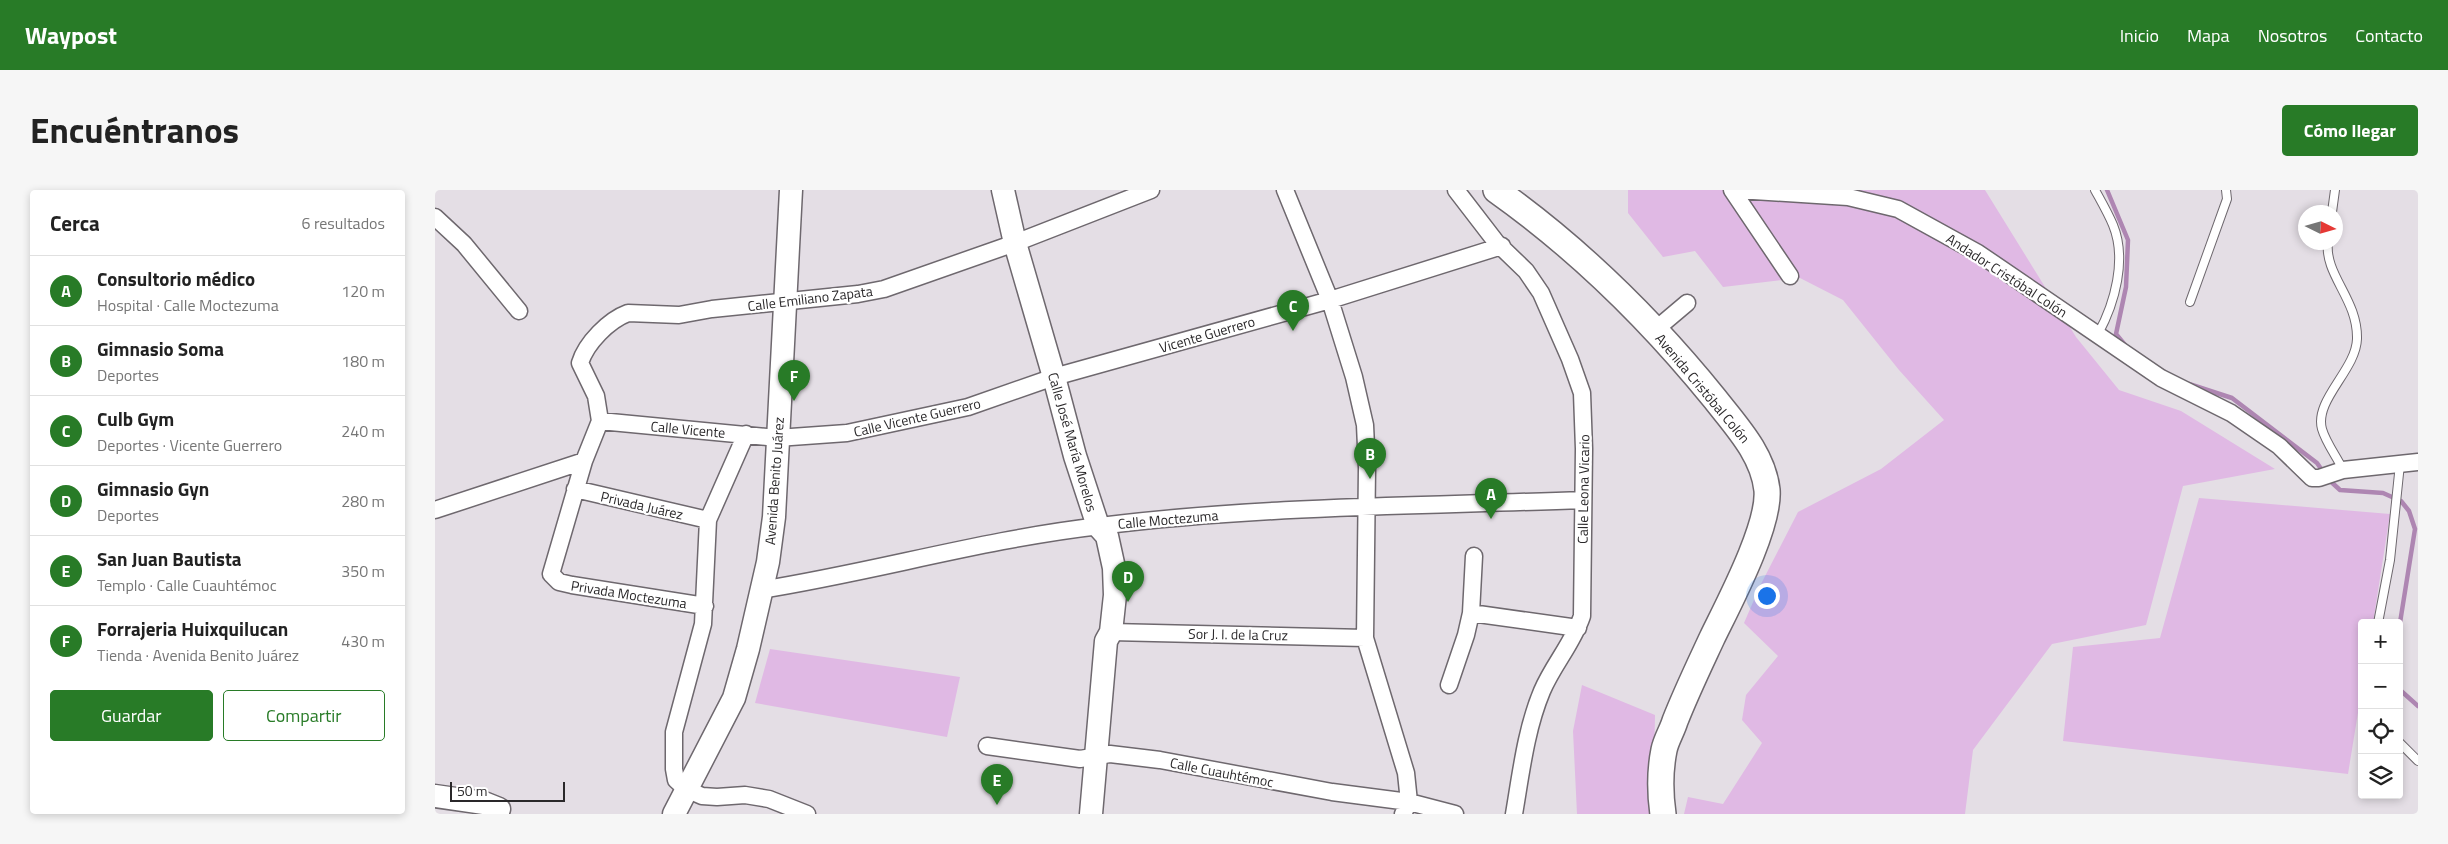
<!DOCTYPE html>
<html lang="es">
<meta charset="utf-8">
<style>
:root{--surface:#fff;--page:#f6f6f6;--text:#222;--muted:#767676;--line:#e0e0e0;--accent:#287b27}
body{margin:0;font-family:"Titillium Web",sans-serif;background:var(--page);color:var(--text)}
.controls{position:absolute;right:15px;bottom:15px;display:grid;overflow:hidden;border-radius:5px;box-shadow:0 2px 8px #0003}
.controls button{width:45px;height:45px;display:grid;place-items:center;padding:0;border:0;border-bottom:1px solid var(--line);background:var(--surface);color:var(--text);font:25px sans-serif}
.compass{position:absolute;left:1863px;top:15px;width:45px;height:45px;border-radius:50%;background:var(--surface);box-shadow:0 2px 8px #0003;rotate:95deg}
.scale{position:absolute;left:15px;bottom:12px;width:115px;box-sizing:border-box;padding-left:5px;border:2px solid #2a282a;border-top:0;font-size:14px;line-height:18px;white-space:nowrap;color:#2a282a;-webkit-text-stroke:4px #fff;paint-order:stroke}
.you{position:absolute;left:1331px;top:405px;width:18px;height:18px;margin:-12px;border:4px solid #fff;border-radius:50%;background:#1a73e8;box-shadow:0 0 0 8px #1a73e833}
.badge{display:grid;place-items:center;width:32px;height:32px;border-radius:50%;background:var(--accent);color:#fff;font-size:16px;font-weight:700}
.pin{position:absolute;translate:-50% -41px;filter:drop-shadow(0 1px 2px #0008)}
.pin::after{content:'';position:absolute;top:26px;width:18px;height:15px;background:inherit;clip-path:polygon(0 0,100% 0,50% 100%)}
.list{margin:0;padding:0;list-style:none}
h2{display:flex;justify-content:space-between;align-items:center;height:65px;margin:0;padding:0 20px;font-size:21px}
h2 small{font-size:16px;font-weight:400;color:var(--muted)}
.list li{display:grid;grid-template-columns:32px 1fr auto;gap:15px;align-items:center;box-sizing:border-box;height:70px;padding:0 20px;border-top:1px solid var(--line)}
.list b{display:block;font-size:19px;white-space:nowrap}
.list p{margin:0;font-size:16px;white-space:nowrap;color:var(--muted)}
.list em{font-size:16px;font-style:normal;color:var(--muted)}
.actions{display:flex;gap:10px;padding:15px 20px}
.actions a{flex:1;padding:11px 0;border:1px solid var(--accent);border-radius:5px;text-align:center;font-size:18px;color:var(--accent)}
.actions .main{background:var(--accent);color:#fff}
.icon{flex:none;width:28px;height:28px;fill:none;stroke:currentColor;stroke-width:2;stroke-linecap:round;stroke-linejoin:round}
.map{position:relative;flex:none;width:1983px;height:624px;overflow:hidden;border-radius:5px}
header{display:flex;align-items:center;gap:30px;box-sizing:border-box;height:70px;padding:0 25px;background:var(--accent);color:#fff}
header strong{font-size:24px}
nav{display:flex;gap:28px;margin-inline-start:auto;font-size:18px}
.intro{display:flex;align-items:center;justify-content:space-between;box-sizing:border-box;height:120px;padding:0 30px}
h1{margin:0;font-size:35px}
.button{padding:12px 22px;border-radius:5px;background:var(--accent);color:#fff;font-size:18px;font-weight:700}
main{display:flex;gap:30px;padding:0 30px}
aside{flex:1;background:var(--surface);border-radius:5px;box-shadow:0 2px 8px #0003}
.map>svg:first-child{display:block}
</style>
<header>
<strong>Waypost</strong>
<nav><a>Inicio</a><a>Mapa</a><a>Nosotros</a><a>Contacto</a></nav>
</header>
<div class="intro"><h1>Encuéntranos</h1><a class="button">Cómo llegar</a></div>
<main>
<aside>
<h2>Cerca<small>6 resultados</small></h2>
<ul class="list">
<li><span class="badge">A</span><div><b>Consultorio médico</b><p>Hospital · Calle Moctezuma</p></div><em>120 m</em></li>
<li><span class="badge">B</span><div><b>Gimnasio Soma</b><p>Deportes</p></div><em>180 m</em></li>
<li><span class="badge">C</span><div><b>Culb Gym</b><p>Deportes · Vicente Guerrero</p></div><em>240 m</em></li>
<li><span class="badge">D</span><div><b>Gimnasio Gyn</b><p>Deportes</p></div><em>280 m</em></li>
<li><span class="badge">E</span><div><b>San Juan Bautista</b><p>Templo · Calle Cuauhtémoc</p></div><em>350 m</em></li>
<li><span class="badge">F</span><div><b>Forrajeria Huixquilucan</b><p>Tienda · Avenida Benito Juárez</p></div><em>430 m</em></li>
</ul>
<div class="actions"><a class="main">Guardar</a><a>Compartir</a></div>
</aside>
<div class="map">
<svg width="1983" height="624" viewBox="0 0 1983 624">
<rect width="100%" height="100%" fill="#e4dee5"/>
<!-- green -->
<path fill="#e0b9e4" d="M1193,0h357l91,147 43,53 62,21 94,58 -92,17 -37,139 -94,19 -79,106 -8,64h-281l4,-17 35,7 39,-61 -20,-23 4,-25 32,-39 -34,-33 16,-37 38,-74 83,-43 63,-49 -45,-50 -56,-70 -43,-22 -77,9 -28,-36 -32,6 -35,-44z
M1764,308l191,16 -17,109h-11v65l-14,86 -285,-33 10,-94 87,-9z
M335,459l190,28 -13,60 -192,-34z
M1147,495l73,30 -2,99h-76l-4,-83z"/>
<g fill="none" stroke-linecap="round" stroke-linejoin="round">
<!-- stream -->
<path stroke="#ae86b2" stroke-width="4.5" d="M1672,0l21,50 -2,47 -10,47 9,11
M1754,194l43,14 85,65 7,10
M1893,289l12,11 43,3 18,8 8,10 6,18 -16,100
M1964,499l19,17"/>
<defs>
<path id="service" d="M1660,0c6,11 13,23 18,35 14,34 2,78 -15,109
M1897,22l3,-22
M1893,52c-4,33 30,57 29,97 -1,31 -43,61 -35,90 4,14 15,28 21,41
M1755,112l37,-103 -1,-9
M1943,433l12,-63 10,-96
M1964,552l19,19"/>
<path id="minor" d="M850,0l45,110 24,77 11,48 2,43 -2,170 41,135 3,29 -6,12
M1021,0l40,52 30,29 15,22 29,66 12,34 2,56 -2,167c-9,27 -29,49 -40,75 -16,38 -21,82 -28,123
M1297,0l58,86
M1303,0l110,7 50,12 80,44 183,125 70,35 48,33 33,32h7l24,-8 75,-8
M0,27l29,27 55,67
M1220,140l32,-27
M165,231l177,17 70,-5 121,-26 86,-30 276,-77 172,-54
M311,244l-38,86 -5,104 -29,108v37l2,11 10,9 16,7 15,1 28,-2 24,4 38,15
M140,299l133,31
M0,320l149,-49
M325,400c114,-18 225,-51 340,-64 159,-20 321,-20 482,-26
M270,416l-133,-21 -13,-3 -8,-8 33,-113 16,-40 -4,-25 -16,-33c6,-20 29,-43 48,-50l51,2 33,-6 146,-15 26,-5 131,-46 136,-53
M1036,423l107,15
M676,442l254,6
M1014,495l17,-50 5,-22 3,-57
M552,556l93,13 30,-5 50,6 172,32 77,10 46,12"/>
<path id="secondary" d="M568,0l12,53 39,134 21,79 23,70 9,10 7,32 1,27 -4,37 -5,9 -15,173
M0,606l49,7 15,6 -2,5
M239,624l60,-116 14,-49 20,-87 6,-45 17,-327"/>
<path id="primary" d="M1061,0c83,59 155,130 219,209 21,27 48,55 52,91 3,36 -38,113 -55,148 -13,28 -26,55 -37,83 -3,10 -9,19 -11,29 -4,20 -4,43 -1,64"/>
</defs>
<!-- service casing -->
<use href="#service" stroke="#6e686e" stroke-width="10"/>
<!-- minor casing -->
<use href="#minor" stroke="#6e686e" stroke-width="19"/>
<!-- secondary casing -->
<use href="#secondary" stroke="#6e686e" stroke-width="25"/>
<!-- primary casing -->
<use href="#primary" stroke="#6e686e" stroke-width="28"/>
<!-- service -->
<use href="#service" stroke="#fff" stroke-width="8"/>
<!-- minor -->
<use href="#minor" stroke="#fff" stroke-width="16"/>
<!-- secondary -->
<use href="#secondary" stroke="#fff" stroke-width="22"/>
<!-- primary -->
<use href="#primary" stroke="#fff" stroke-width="25"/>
</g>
<g text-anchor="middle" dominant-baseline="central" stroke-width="4.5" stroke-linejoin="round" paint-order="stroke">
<!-- street labels -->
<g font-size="14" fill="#2a282a" stroke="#fff">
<text transform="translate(1572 85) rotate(33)">Andador Cristóbal Colón</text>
<text transform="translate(375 108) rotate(-7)">Calle Emiliano Zapata</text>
<text transform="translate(772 144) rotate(-16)">Vicente Guerrero</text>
<text transform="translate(1268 198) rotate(50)">Avenida Cristóbal Colón</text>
<text transform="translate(482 227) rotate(-13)">Calle Vicente Guerrero</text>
<text transform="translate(253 239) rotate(5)">Calle Vicente</text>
<text transform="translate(638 252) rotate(74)">Calle José María Morelos</text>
<text transform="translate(339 291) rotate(-86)">Avenida Benito Juárez</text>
<text transform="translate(1148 299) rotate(-89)">Calle Leona Vicario</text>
<text transform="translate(207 315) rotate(13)">Privada Juárez</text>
<text transform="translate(733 329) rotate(-5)">Calle Moctezuma</text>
<text transform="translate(194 404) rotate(9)">Privada Moctezuma</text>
<text transform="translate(803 444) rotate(1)">Sor J. I. de la Cruz</text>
<text transform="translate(787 582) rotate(11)">Calle Cuauhtémoc</text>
</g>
</g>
</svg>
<div class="controls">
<button>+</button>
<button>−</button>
<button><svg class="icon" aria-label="locate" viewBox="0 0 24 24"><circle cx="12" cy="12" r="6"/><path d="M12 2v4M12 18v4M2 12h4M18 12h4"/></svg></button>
<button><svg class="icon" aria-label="layers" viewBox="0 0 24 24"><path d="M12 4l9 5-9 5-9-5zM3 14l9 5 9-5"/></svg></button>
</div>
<svg class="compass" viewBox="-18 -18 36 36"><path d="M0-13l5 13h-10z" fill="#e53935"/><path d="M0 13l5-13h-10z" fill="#767676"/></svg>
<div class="scale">50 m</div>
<div class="you"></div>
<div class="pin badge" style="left:1056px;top:329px">A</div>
<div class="pin badge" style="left:935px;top:289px">B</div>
<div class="pin badge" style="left:858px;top:141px">C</div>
<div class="pin badge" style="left:693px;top:412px">D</div>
<div class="pin badge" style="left:562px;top:615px">E</div>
<div class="pin badge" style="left:359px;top:211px">F</div>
</div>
</main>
